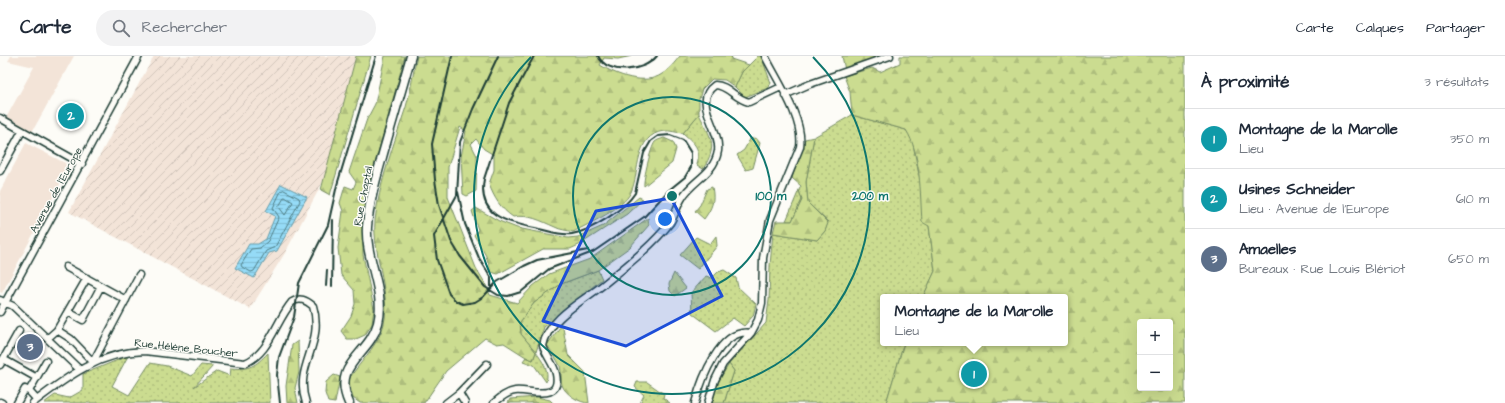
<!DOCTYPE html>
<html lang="fr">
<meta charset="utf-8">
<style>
:root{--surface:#fff;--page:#f2f2f3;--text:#1f2937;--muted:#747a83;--line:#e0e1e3;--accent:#1f3d34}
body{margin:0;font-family:"Architects Daughter",sans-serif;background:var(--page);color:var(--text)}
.controls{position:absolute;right:12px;bottom:12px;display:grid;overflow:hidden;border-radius:4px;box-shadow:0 4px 16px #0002}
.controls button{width:36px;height:36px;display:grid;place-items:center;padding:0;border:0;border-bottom:1px solid var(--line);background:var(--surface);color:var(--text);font:20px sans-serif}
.you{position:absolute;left:665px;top:163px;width:14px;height:14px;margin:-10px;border:3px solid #fff;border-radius:50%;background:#1a73e8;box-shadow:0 0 0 6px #1a73e833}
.badge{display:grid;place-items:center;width:26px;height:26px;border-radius:50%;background:var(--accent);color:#fff;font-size:13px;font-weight:700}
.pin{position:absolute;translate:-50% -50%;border:2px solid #fff;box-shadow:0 1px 4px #0006}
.popup{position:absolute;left:880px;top:238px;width:188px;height:52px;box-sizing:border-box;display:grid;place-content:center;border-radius:4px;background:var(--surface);filter:drop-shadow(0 1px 3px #0005);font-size:13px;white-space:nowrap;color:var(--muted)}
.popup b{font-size:15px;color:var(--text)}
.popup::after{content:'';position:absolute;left:50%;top:100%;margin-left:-8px;border:8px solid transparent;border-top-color:var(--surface)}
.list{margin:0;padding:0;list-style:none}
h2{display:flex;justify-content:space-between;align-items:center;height:52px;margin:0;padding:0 16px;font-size:17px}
h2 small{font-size:13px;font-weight:400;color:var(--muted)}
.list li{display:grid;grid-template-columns:26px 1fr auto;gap:12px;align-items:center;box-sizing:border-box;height:60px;padding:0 16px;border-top:1px solid var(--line)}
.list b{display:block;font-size:15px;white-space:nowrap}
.list p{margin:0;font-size:13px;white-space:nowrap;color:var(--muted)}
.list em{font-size:13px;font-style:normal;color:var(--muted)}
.icon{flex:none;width:22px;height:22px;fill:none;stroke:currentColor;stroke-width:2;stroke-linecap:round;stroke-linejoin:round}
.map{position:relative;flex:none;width:1185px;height:347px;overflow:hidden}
header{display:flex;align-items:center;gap:24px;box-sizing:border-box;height:56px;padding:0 20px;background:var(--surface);border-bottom:1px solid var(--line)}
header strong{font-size:19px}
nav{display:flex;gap:22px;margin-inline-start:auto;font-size:14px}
.search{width:280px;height:36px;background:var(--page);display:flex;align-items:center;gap:10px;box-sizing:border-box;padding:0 14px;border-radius:22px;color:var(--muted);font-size:15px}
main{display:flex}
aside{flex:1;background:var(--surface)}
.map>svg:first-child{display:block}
</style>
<header>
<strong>Carte</strong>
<div class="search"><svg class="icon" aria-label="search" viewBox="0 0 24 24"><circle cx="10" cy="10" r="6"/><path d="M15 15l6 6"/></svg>Rechercher</div>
<nav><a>Carte</a><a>Calques</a><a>Partager</a></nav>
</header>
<main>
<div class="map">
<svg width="1185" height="347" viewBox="0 0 1185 347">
<defs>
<pattern id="industrial-furrows" width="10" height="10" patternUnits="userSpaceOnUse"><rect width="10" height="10" fill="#f3e4d8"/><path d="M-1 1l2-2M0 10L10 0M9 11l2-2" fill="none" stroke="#d0c4ba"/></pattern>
<pattern id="grass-dots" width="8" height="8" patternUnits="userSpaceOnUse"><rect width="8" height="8" fill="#cbdc90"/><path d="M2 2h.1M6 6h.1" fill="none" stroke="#aebe7d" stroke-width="1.8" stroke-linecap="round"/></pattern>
<pattern id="forest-firs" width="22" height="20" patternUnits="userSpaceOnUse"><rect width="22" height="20" fill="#cbdc90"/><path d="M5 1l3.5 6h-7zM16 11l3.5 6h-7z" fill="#aebe7d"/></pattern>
<pattern id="water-rules" width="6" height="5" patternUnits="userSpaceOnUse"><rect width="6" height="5" fill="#95dbf7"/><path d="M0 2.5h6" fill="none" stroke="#80bdd4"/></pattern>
</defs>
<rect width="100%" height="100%" fill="#fdfcf7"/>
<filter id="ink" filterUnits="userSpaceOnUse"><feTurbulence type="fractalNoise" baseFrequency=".025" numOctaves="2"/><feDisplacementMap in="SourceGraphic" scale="8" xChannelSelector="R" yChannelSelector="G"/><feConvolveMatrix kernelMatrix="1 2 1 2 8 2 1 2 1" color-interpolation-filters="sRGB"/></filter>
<g filter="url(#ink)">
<!-- built -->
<path fill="#f3e4d8" d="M11,0h63l-42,76 -26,-14 28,-51 -26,-6z
M26,87l39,20 3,6 -66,124 -2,-1v-101z"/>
<!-- industrial -->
<path fill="url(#industrial-furrows)" d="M154,0h202l-31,122 -40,75 -35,56 -181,-97z"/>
<!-- grass -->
<path fill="url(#grass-dots)" stroke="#758c62" d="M758,0h3l10,27 -3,5 -23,9 -10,-10 7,-15z
M699,58c11,23 20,30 4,55l-6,-4c4,-17 -2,-21 -14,-32z
M852,59l54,15 6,9 17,87 6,45 -12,26h-40v46h21l-18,60h-162l10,-32 -5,-7 37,-41 3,-23 1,-35 3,-32 44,7 8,-9 3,-9 -20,-19 -2,-21 8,-45z
M756,82l4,5 -7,25 -7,2 -9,-15 7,-5 6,-11z
M799,134l3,10 -10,21h-6z
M716,180l1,10 -19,23 -18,-14 16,-18 14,7z
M598,214l4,9 -58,48 -8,25c6,9 14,18 10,30l-12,-17 -11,-4 3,-4 7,3 3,-8 -15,-18 -1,-12 14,-19 27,-19z
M724,214l12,8 2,9 18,17 -3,12 -9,10 -11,-8 -17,13 -24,-18 -1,-20 15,-17 6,2 6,-6z
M268,297l2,50h-226l11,-8 14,3 14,-8v-16l45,-18 -16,30 17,9 21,-32 17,3 25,10 9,-11 12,1 -19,21 23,-16 13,5 1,-8c19,2 24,-2 37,-15z
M637,326h10l17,12 -1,4 7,5h-30l4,-8 -9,-8z"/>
<!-- forest -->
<path fill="url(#forest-firs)" stroke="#758c62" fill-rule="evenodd" d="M356,0h15l-41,139 -9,-5z
M385,0h20l-36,129 -6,28v42l11,54 -2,15 -7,11 -9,4h-9l-6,-8 10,-15 4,-12 -1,-14 -13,-15 -3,-27 5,-37 -3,-8 5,-17 8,3 3,-7 -7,-10 18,-53 8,-15z
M417,0h215l-14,3 -14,-1 -4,7c16,10 45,21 62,9 7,-4 13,-12 18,-18h52l-1,3 18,6 -7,7 -7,15 -10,-7 -13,-1 -10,10 -3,10v15l-16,19c-6,0 -13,-3 -19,-2 -30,4 -24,42 -33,61 -8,17 -41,31 -58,40 -6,-2 -13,-2 -18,-5 -14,-6 -26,-13 -42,-10 -12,-8 -19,-19 -24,-33l5,-14v-15l-10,-6 -8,-10 -5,5 6,12 -1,35 -9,5 -4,-2 -2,-37 5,-26 -6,-4 -12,40v30l28,71 9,15 5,12 27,8 16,-17 16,-12 41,-15 58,-41 1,7 -19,22 -32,23 -37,14 -27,19 -14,19 1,12 15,18 -3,8 -7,-3 -22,-14 -7,1 -12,-6 -39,33 -22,32h-64l-7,-5 -5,-18c11,-16 27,-32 34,-50 12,-30 -10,-76 -7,-109 3,-34 20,-81 31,-114 5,-17 7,-34 11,-51z
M842,0h39l-36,14z
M900,0h285v347h-299l18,-60h161v-46h-142l12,-26 -6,-45 -7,-4c-2,-28 -1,-69 -16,-92l-54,-15 -2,-23 -6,-16 28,-8 8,4 20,-9zM1140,266h30v66h-30z
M814,81l-8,45 2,21 20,20 -3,8 -8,9 -44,-7 3,-12h16l10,-21 -3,-10 2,-4 -9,-8 13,-39z
M664,82l9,4 3,7 -4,14 -28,23c-1,-7 7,-39 11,-44 2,-2 6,-3 9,-4z
M712,131c3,14 0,21 -8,32l-9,-8 5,-6 7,-16z
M639,141l4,2 -16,15 -48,31 -9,4h-27l-45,25 -7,-2 -5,-16 -12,-21 4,-5 -6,-19 4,-3 23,13 18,7 51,10 10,-1 25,-11z
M674,217l12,15 -11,8 -5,-5 -1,-7z
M560,271l3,1 5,27 17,17 4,31c-9,0 -24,-9 -27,-18 -2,-6 0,-13 -2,-19 -3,-7 -9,-15 -13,-21z
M298,285l1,31 -4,16 3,15h-11l-1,-17 6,-41z
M729,308l5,7 -10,32h-12l6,-21z
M334,319l6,2 -5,26 -7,-1 -3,-9 1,-11z
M537,341l13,3 3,3h-45l2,-4z"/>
<!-- water -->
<path fill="url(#water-rules)" stroke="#669ca9" d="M281,128l26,13 -30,54 -8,2 -15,25 -19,-10 14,-24h9l8,-5 9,-23 -9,-5z"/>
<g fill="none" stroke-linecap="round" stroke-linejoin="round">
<!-- shore -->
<path stroke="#4e7c82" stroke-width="1" d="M284,134l15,8 1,3 -25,46 -9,4 -12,20 -3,1 -9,-5 -1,-2 10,-16 9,-1 8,-7 11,-24 -6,-9 8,-17z
M285,141l8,5 -8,13 -6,-8z"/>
<defs>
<path id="minor" d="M785,39l25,-11 80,-28
M0,62l82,46
M0,115l22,-40
M66,211l60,33
M0,244l13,6 66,63
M0,256l139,-256
M68,256l15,8 18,-34
M57,274l14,9 22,23 46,-87
M48,282l9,-8 30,-52
M3,303l34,19
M0,309l19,-34
M459,337l6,10
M37,344l-8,-9 17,-30
M0,346l2,1
M17,347l8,-14 4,2
M33,347c35,-27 67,-51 112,-52l100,12c25,-10 30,-41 47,-61 8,-5 14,-2 21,4 12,39 -20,60 -7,97
M446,347l13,-10 28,-29
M494,347c6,-5 13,-11 21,-12 14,-2 47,12 41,-17 -2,-10 -10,-18 -13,-28 5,-28 40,-45 60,-61 22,-18 50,-40 67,-62 5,-8 7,-17 12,-25 10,-18 32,-23 36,-47 3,-23 -27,-49 -3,-66 13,0 20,14 34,17l32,-15
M695,347c6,-22 25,-76 56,-70
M708,347l7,-23 8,-16 28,-31 7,-13 4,-17 1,-45 7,-38 30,-73c4,-28 -22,-65 -35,-91"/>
<path id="tertiary" d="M349,347c-18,-39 21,-48 29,-80 8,-32 -13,-64 -11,-96 2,-26 10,-52 17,-77 9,-32 18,-63 27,-94"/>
</defs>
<!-- minor casing -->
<use href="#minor" stroke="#1f3d34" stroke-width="9"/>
<!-- tertiary casing -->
<use href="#tertiary" stroke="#1f3d34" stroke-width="11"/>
<!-- minor -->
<use href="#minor" stroke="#fdfcf7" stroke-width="6"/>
<!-- tertiary -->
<use href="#tertiary" stroke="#fdfcf7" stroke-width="8"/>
<!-- rail -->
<path stroke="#1f3d34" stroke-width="2" d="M452,0l-20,88 3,36 4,25 12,36 9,15 25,31 13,8 10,1 13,-4 28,-23 44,-17 51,-35 25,-27 16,-13 6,-10v-14l-8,-13 -13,-5 -12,1 -7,5 -7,12 -9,40c-10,16 -44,38 -63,41 -11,2 -23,-3 -33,-5 -30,-7 -62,-11 -55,-50l25,-76 25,-47
M498,0l-25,53 -13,33 -3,53 -23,41 3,24 12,34 7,7 7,3 12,-2 8,-5 14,-15 27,-16 13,-6 51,-10
M598,0c10,20 46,16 59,0
M458,136l7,32 14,34 12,19v10
M326,230l1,-16
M332,230l1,-66
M280,347l-3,-28 2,-18 15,-40 5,-34 29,-58 9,-40 39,-129"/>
</g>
</g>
<!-- marked area -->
<path fill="#1d4ed8" fill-opacity="0.2" stroke="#1d4ed8" stroke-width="3" stroke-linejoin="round" d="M671,142l51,98 -96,50 -83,-25 53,-110z"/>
<!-- distance rings -->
<g fill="none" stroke="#0f766e" stroke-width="2">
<circle cx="672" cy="140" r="99"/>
<path d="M813 1A198 198 0 1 1 531 1"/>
</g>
<g text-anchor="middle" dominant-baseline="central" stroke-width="3" stroke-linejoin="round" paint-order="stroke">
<!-- street labels -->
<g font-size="11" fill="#1f3d34" stroke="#fdfcf7">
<text transform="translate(56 134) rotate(-61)">Avenue de l'Europe</text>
<text transform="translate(363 140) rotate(-79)">Rue Chaptal</text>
<text transform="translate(186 292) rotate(6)">Rue Hélène Boucher</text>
</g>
</g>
<circle cx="672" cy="140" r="6" fill="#0f766e" stroke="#fdfcf7" stroke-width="2"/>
<g font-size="12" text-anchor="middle" font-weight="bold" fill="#0f766e" stroke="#fdfcf7" stroke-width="3" stroke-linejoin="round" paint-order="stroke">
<text x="771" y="144">100 m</text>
<text x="870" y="144">200 m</text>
</g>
</svg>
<div class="controls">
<button>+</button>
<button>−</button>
</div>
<div class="you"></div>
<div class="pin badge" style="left:974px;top:318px;background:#0f9aa8">1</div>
<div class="popup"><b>Montagne de la Marolle</b>Lieu</div>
<div class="pin badge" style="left:71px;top:60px;background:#0f9aa8">2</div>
<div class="pin badge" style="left:30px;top:291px;background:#5c6f8a">3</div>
</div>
<aside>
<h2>À proximité<small>3 résultats</small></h2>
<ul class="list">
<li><span class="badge" style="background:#0f9aa8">1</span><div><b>Montagne de la Marolle</b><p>Lieu</p></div><em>350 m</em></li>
<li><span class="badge" style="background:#0f9aa8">2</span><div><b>Usines Schneider</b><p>Lieu · Avenue de l'Europe</p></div><em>610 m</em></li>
<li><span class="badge" style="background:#5c6f8a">3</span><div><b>Amaelles</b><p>Bureaux · Rue Louis Blériot</p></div><em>650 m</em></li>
</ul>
</aside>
</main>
